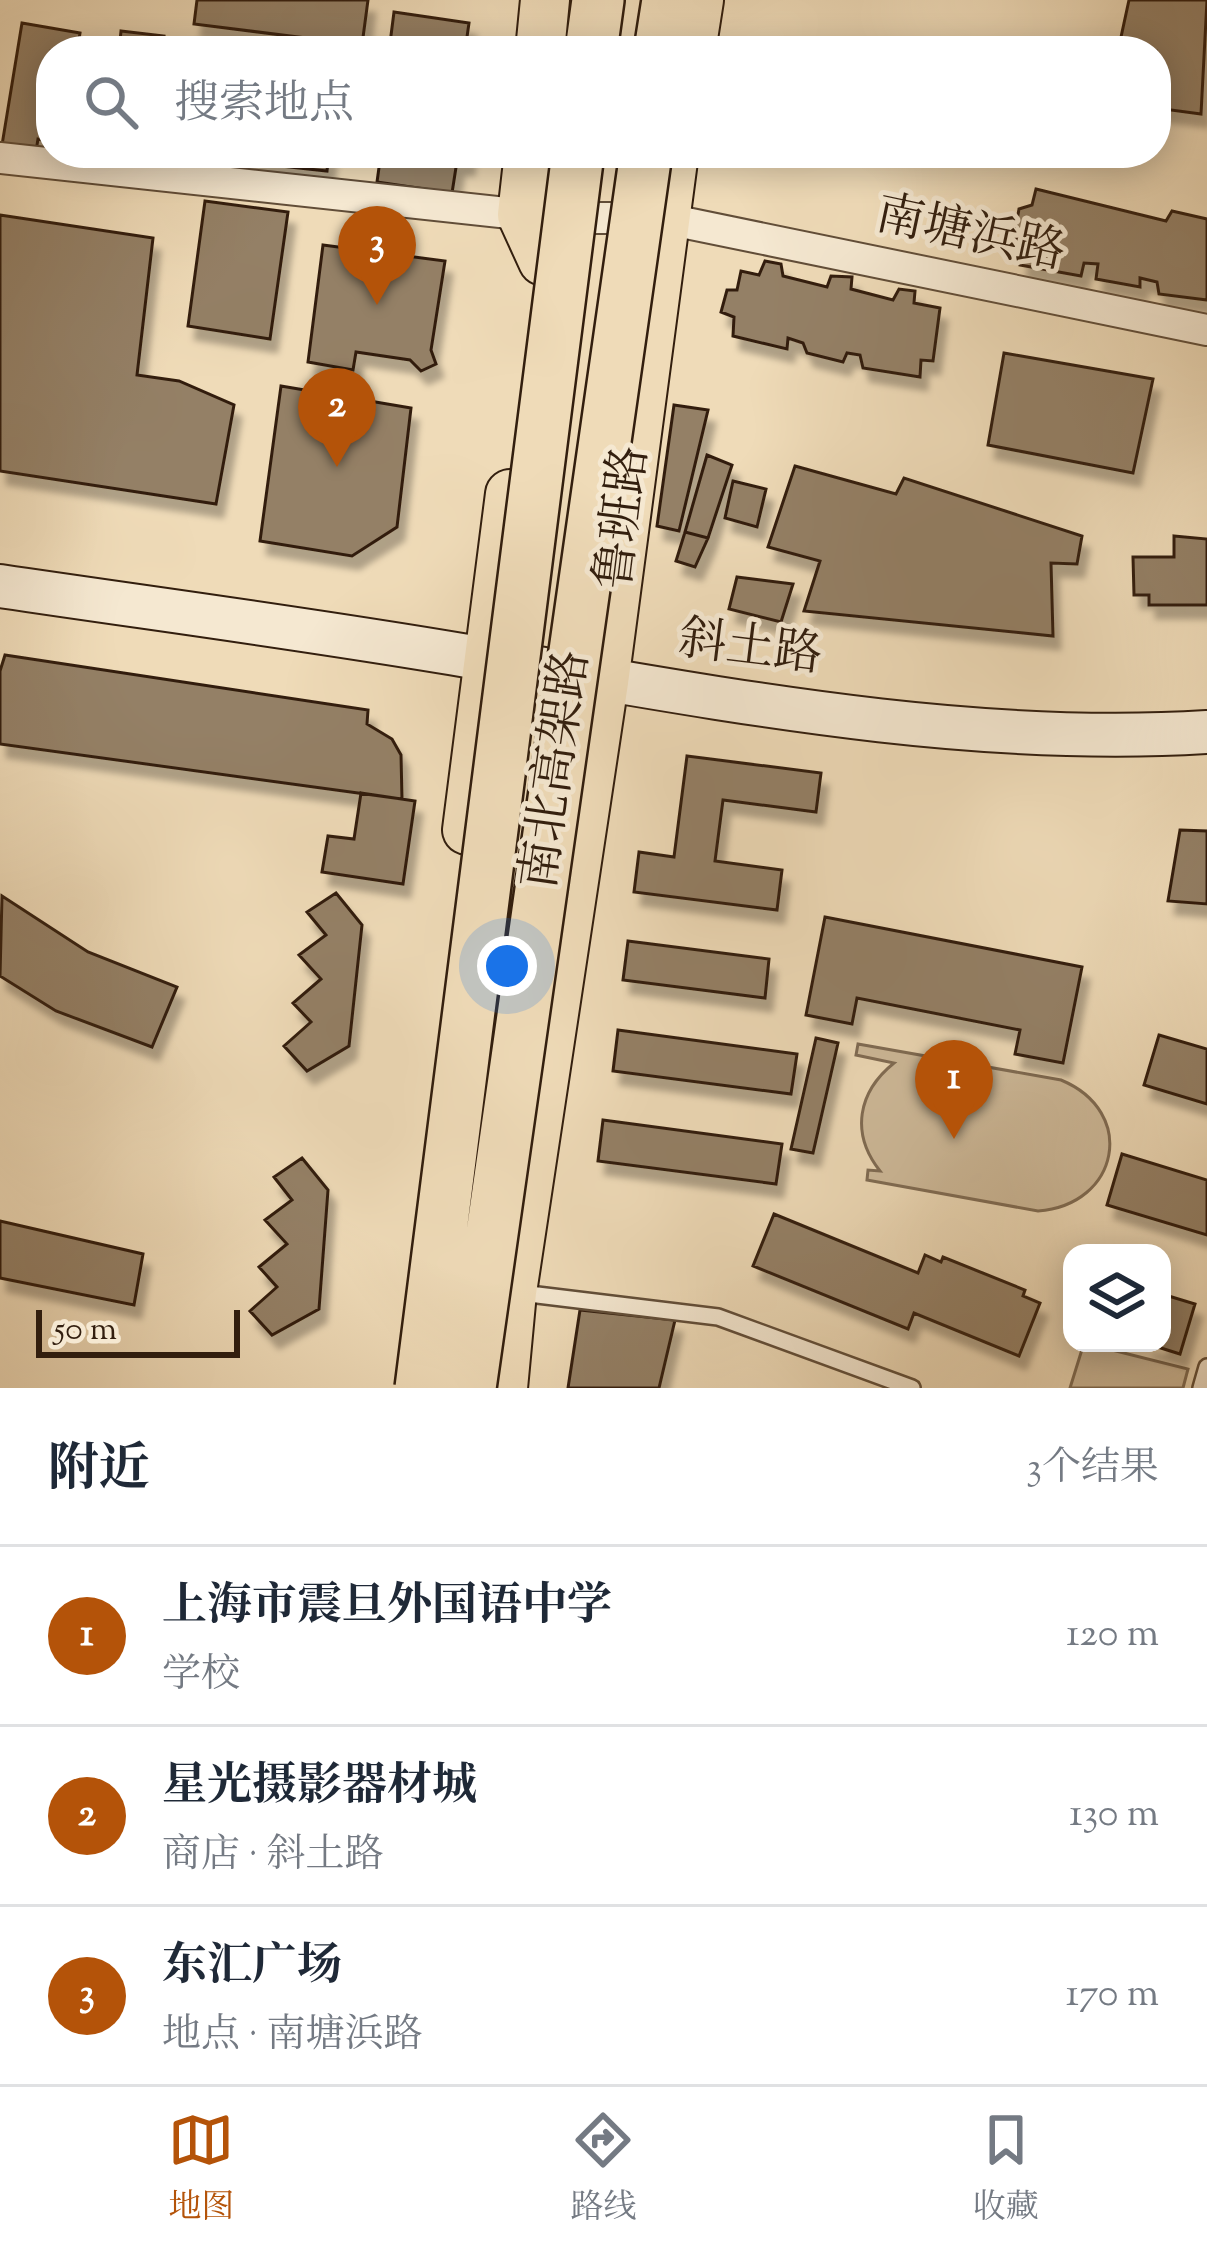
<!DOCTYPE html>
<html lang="zh">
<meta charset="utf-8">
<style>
:root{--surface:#fff;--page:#f6f6f7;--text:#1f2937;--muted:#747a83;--line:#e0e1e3;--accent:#b45309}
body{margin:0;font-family:"Sorts Mill Goudy","Noto Serif SC",serif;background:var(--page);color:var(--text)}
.controls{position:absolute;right:36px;bottom:36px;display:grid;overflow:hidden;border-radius:24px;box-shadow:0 6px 30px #0003}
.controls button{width:108px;height:108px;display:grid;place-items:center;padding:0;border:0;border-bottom:3px solid var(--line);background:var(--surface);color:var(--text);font:60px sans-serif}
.scale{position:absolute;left:36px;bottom:30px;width:204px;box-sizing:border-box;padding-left:12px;border:6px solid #321e0e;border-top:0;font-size:33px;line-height:42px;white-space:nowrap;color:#321e0e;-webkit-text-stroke:9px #f5e8d1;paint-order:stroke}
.you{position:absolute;left:507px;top:966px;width:42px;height:42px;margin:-30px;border:9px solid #fff;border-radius:50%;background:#1a73e8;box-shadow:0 0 0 18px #1a73e833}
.badge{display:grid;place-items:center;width:78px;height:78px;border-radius:50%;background:var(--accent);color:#fff;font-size:39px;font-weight:700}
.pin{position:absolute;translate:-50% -99px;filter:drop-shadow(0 3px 6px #0008)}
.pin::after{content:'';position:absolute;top:63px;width:42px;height:36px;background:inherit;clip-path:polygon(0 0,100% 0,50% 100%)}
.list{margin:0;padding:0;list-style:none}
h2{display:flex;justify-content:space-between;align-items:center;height:156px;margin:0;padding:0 48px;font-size:51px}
h2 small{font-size:39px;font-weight:400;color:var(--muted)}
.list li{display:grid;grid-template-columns:78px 1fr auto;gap:36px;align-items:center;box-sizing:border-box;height:180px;padding:0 48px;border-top:3px solid var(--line)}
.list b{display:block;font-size:45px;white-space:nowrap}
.list p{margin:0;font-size:39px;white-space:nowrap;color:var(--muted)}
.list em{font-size:39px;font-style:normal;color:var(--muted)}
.icon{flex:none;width:66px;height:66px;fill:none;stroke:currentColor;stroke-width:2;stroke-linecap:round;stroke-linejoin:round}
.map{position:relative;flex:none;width:1207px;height:1388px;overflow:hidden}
.search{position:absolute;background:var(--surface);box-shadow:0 6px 30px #0003;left:36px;right:36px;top:36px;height:132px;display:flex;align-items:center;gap:30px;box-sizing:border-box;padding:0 42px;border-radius:48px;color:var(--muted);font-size:45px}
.sheet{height:696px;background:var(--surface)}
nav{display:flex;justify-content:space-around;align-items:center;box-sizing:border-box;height:168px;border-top:3px solid var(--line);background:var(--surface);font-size:33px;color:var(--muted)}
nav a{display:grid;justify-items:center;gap:6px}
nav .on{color:var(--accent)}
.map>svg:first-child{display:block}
</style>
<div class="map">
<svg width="1207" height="1388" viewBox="0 0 1207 1388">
<defs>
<filter id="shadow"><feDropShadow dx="7" dy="13" stdDeviation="3" flood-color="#0004"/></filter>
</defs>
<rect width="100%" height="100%" fill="#efdbb8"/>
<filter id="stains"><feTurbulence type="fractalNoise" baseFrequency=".00167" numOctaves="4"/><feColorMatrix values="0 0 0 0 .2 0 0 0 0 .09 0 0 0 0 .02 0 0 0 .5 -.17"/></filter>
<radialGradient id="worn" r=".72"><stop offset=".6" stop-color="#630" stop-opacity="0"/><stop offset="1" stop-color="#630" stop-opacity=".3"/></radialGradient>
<!-- pitch -->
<path fill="#cfbb9b" stroke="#806c54" stroke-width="3" d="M858,1044l203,36c77,32 58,125 -23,131l-171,-31 1,-10 12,1c-30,-38 -22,-79 14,-108l-38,-8z
M1084,1343l104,26 -5,19h-113z"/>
<!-- building -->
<path fill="#948066" stroke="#321e0e" stroke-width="3" filter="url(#shadow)" d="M197,0h171l-6,45 -168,-21z
M1129,0h78l-6,114 -45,-6v-57h-38z
M394,12l75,11 -4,28h-76z
M22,23l58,10 -3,18h-26v91l-13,-3 -2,12 -34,-6z
M121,31l43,5 -2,15h-43z
M160,153h169l-2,18z
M381,153h87l-1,9 -10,-1 -5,32 -75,-11z
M1036,189l130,32 6,-10 35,8v81l-48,-6 -2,-12 -17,-4v9l-44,-8 2,-15 -14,-1 -3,13 -61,-11 3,-24 -9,-3 5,-29 13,-4z
M205,201l83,11 -18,127 -82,-13z
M0,215l153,23 -16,137 42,6 55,24 -18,99 -216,-33z
M323,245l122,16 -14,89 5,14 -15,7 -11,-11 -54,-8 -3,18 -45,-8z
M765,261l16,3 2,12 44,11 4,-11 21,1 -1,12 42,11 6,-11 16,2 -1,12 26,5 -7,53 -12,-1 -1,17 -57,-9 -3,-13 -13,-2 -4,9 -36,-9 -4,-10 -15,-5 -1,11 -54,-13 1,-19 -13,-5 6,-22h10l4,-19 18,4z
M1004,353l149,26 -20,94 -145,-28z
M281,386l130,22 -14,119 -45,29 -92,-15z
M674,405l34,5 -29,121 -22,-5z
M707,455l25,10 -24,73 -23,-6z
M795,466l101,28 8,-16 178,58 -5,28 -26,-1 2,73 -249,-25 16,-50 -52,-14z
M733,481l33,8 -9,38 -32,-9z
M685,532l23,6 -13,29 -19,-6z
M1174,536l33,3v66h-58v-10h-15l-1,-38h41z
M737,577l56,7 -12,38 -52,-13z
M5,655l363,55 -1,14 25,15 9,16 1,44 -402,-55v-73z
M687,756l134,17 -5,39 -93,-12 -8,61 67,9 -5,40 -143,-18 5,-40 35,5z
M361,793l54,8 -12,83 -81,-12 6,-36 26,3z
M1180,830l27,1v73l-39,-3z
M336,893l26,32 -13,121 -42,25 -23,-25 27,-24 -18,-19 28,-24 -22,-24 27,-20 -19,-23z
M2,896l86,56 89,35 -25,60 -96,-36 -56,-35z
M825,917l257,50 -19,96 -48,-9 5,-24 -163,-32 -5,26 -46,-9z
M628,941l141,18 -4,39 -142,-18z
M618,1030l179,24 -6,40 -178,-23z
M1159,1035l48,14v55l-63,-19z
M816,1038l22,5 -25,110 -22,-4z
M603,1120l179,24 -6,40 -178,-23z
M1122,1154l85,26v55l-100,-30z
M302,1158l26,32 -9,119 -47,26 -22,-24 27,-24 -18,-20 28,-23 -22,-24 27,-20 -18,-23z
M774,1214l144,59 7,-18 16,7 2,-5 82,33 -2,6 17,7 -21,53 -105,-43 -6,16 -155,-63z
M0,1221l143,33 -9,51 -134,-27z
M1162,1294l33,10 -15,50 -35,-11h17z
M580,1310l95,10 -16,68h-91z"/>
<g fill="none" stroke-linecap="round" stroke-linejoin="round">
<defs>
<path id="service" d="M521,1293l197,24 194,71
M1201,1388l6,-21"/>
<path id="minor" d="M0,158l554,60h108l545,112"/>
<path id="secondary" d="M0,586c162,24 324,45 485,73 237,40 481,88 722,73"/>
<path id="primary" d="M540,51l5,-51
M691,51l8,-51
M529,153l-7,62 21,46
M467,830l43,-336
M503,1388l9,-96 92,-610 70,-529"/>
<path id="trunk" d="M591,51l7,-51
M660,51l8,-51"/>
</defs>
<!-- service casing -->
<use href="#service" stroke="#614d38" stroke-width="20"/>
<!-- minor casing -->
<use href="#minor" stroke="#614d38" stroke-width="34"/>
<!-- secondary casing -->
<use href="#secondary" stroke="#321e0e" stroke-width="46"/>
<!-- primary casing -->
<use href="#primary" stroke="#321e0e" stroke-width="52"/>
<!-- trunk casing -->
<use href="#trunk" stroke="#321e0e" stroke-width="56"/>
<!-- service -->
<use href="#service" stroke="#f5e8d1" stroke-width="15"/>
<!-- minor -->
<use href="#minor" stroke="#f5e8d1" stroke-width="30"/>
<!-- secondary -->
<use href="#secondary" stroke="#f5e8d1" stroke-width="42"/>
<!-- primary -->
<use href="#primary" stroke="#efdbb8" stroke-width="48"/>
<!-- trunk -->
<use href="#trunk" stroke="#efdbb8" stroke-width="51"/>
<defs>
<path id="trunk-bridge" d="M421,1388l157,-1235
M470,1388l176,-1235"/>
</defs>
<!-- trunk-bridge casing -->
<use href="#trunk-bridge" stroke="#321e0e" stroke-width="56" stroke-linecap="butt"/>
<!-- trunk-bridge -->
<use href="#trunk-bridge" stroke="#efdbb8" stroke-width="51"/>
</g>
<g text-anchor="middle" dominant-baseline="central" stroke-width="10" stroke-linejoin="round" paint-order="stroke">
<!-- street labels -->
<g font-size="48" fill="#321e0e" stroke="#f5e8d1">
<text transform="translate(970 236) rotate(12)">南塘浜路</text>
<text transform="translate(625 518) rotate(-83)">鲁班路</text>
<text transform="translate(750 650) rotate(7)">斜土路</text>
<text transform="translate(558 770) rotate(-82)">南北高架路</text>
</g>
</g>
<rect width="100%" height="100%" filter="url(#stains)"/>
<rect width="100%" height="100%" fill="url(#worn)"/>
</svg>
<div class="controls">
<button><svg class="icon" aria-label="layers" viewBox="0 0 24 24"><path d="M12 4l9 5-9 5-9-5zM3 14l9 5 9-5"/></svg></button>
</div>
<div class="scale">50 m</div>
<div class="you"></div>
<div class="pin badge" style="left:954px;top:1139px">1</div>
<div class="pin badge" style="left:337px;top:467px">2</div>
<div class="pin badge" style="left:377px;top:305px">3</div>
<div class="search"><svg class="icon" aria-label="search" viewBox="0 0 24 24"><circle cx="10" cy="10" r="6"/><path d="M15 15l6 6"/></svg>搜索地点</div>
</div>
<section class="sheet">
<h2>附近<small>3个结果</small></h2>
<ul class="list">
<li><span class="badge">1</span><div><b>上海市震旦外国语中学</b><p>学校</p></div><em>120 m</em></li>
<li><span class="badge">2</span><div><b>星光摄影器材城</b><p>商店 · 斜土路</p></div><em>130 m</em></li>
<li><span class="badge">3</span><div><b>东汇广场</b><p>地点 · 南塘浜路</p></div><em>170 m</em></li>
</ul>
</section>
<nav>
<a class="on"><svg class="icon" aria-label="map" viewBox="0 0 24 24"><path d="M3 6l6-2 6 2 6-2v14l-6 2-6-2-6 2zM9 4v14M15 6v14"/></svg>地图</a>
<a><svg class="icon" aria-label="directions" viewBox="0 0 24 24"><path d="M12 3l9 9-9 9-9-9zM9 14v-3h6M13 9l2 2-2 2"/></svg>路线</a>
<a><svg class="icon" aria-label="saved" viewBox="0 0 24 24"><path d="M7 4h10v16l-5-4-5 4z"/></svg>收藏</a>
</nav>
